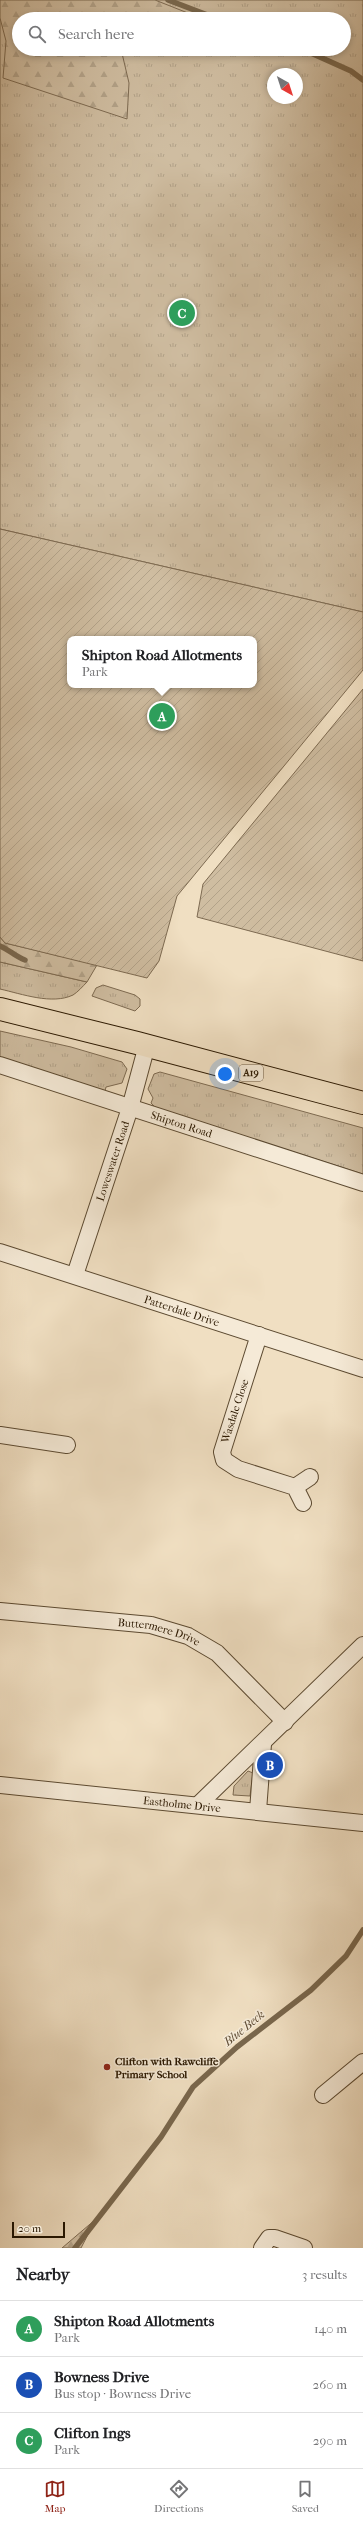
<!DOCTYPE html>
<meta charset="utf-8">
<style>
:root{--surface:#fff;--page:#f6f6f6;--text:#202124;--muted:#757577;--line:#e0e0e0;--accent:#8f2418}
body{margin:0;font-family:"IM FELL French Canon",serif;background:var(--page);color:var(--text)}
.compass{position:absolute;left:267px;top:68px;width:36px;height:36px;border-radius:50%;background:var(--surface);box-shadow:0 2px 6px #0003;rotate:141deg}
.scale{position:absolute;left:12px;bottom:10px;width:53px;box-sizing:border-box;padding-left:4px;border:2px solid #2b1801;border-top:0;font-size:11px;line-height:14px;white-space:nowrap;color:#2b1801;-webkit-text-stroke:3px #f5ead7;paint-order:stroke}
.you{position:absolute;left:225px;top:1074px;width:14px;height:14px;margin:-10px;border:3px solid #fff;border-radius:50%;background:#1a73e8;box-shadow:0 0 0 6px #1a73e833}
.badge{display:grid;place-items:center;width:26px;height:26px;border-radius:50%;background:var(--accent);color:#fff;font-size:13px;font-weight:700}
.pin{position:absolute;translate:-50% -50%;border:2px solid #fff;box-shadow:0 1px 4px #0006}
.popup{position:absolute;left:67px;top:636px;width:190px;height:52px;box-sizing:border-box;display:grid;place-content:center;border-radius:8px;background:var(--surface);filter:drop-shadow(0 1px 3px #0005);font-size:13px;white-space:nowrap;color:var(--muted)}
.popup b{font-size:15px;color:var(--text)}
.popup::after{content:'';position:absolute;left:50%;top:100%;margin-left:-8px;border:8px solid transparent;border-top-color:var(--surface)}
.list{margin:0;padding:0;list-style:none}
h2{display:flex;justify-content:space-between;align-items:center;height:52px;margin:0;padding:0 16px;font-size:17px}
h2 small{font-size:13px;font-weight:400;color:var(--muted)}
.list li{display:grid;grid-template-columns:26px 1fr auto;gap:12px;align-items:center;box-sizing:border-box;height:56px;padding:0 16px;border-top:1px solid var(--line)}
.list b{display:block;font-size:15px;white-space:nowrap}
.list p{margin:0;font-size:13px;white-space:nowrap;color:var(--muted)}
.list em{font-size:13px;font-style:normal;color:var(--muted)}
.icon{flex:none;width:22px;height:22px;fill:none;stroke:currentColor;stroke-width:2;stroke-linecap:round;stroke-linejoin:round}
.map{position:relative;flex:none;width:363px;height:2248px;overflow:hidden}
.search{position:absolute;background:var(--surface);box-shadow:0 2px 6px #0003;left:12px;right:12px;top:12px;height:44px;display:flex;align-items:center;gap:10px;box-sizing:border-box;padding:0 14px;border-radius:22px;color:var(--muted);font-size:15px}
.sheet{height:220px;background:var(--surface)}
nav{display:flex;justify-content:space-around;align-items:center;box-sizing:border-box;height:56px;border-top:1px solid var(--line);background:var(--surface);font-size:11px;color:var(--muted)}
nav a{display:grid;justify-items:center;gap:2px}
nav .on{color:var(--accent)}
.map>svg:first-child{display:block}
</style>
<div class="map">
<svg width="363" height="2248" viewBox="0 0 363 2248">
<defs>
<pattern id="grass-tufts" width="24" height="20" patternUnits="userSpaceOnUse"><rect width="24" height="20" fill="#cfbda1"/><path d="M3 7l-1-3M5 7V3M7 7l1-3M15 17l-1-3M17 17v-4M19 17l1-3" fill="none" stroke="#b2a289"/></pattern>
<pattern id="forest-firs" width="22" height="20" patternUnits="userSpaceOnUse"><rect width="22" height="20" fill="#cfbda1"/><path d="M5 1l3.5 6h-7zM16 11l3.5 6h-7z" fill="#b2a289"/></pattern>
<pattern id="garden-furrows" width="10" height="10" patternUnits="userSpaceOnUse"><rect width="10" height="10" fill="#cfbda1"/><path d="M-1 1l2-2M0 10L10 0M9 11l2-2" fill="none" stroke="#b2a289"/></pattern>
</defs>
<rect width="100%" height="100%" fill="#f0dfc2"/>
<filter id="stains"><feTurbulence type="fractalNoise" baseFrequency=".005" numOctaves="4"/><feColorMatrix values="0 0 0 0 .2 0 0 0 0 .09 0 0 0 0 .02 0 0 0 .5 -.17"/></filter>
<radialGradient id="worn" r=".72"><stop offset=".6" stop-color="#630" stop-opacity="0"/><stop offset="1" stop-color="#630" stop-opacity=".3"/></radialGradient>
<!-- grass -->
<path fill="url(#grass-tufts)" stroke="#7d6a51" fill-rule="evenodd" d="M0,0h363v612l-363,-83zM19,19h325v30h-325zM273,74h24v24h-24z
M0,962l87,20c-4,4 -9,10 -14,13 -21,10 -51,-1 -73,-6z
M103,985l32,10 5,4v7l-5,5 -43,-15 4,-8z
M0,1031l71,16 51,15 5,7 -5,14 -16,4 -1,4 -105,-34z
M160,1072l203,56v46l-207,-66 -5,-5 2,-5 -5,-9 6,-15z
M248,1771l5,2 -3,23 -17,-1 1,-9z"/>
<!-- forest -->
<path fill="url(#forest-firs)" stroke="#7d6a51" d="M0,0h155l48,19h-184v30h102l8,34 -2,36 -124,-41 3,-37 -6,-23z
M0,937l5,6 92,22 -10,17 -87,-20z
M96,2219l-15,29h-19z"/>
<!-- garden -->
<path fill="url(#garden-furrows)" stroke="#7d6a51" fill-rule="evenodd" d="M0,529l363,83v58l-186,226 -18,65 -12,17 -142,-35 -5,-6zM70,639h184v46h-184z
M363,689v272l-166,-44 6,-33z"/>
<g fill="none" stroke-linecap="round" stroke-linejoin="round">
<!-- stream -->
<path stroke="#79674d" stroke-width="5.5" d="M168,0l50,19
M302,49l49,22 12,9
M0,946c10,4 14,10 25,14
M75,2248l86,-111 32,-50 44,-40 74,-57 35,-34 17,-26"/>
<defs>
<g id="minor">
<path id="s1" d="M0,1065l363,118"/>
<path id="s2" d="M0,1252l363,117"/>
<path id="s3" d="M75,1275l55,-167 17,-63"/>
<path d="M259,1335l-37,117 2,8 14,9 57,18 8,16"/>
<path d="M0,1435l67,10"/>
<path d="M295,1487l15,-10"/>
<path id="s4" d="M0,1611l151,14 37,11 29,17 68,69"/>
<path id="s5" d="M0,1785l363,38"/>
<path d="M198,1805l165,-160"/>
<path d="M258,1811l5,-67"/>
<path d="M323,2095l40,-33"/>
<path d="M262,2248l7,-10h6l29,10"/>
</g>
<path id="primary" d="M0,1009l137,34 226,60"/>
</defs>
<!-- minor casing -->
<use href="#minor" stroke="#5c4a31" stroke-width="18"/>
<!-- primary casing -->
<use href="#primary" stroke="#2b1801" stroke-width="24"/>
<!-- minor -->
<use href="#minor" stroke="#f5ead7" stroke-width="16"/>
<!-- primary -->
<use href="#primary" stroke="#f0dfc2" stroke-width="22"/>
</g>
<!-- markers -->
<circle fill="#8f2418" stroke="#f5ead7" stroke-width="1.5" cx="107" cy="2067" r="4"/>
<g text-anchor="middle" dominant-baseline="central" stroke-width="3" stroke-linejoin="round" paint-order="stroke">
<!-- shield labels -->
<rect fill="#f5ead7" stroke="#685741" stroke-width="1" x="239" y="1065" width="24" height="16" rx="3"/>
<g font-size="10" font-weight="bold" fill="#2b1801">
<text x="251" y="1073">A19</text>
</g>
<!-- street labels -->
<g font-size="11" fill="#2b1801" stroke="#f5ead7">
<text stroke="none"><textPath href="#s1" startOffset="191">Shipton Road</textPath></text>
<text stroke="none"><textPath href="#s3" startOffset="120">Loweswater Road</textPath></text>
<text stroke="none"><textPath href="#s2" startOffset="191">Patterdale Drive</textPath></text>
<text transform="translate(235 1411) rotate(-72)">Wasdale Close</text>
<text stroke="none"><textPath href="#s4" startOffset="161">Buttermere Drive</textPath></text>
<text stroke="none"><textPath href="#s5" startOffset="183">Eastholme Drive</textPath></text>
</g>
<!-- poi labels -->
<g font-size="11" font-weight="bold" fill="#2b1801" stroke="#f5ead7" text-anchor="start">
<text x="115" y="2061">Clifton with Rawcliffe<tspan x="115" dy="13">Primary School</tspan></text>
</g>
<!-- water labels -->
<g font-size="12" font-style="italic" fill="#5f4c34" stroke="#f5ead7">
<text transform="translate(244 2028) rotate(-39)">Blue Beck</text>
</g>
</g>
<rect width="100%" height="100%" filter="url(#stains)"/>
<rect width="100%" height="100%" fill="url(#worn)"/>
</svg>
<svg class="compass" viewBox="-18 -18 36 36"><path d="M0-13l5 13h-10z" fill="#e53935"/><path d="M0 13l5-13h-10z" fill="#757577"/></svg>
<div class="scale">20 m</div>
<div class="you"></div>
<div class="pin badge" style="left:162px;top:716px;background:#2e9e5b">A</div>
<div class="popup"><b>Shipton Road Allotments</b>Park</div>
<div class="pin badge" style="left:270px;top:1765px;background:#1a4fb4">B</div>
<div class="pin badge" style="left:182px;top:313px;background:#2e9e5b">C</div>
<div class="search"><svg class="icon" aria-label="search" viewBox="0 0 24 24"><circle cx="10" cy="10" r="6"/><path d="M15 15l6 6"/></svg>Search here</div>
</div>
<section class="sheet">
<h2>Nearby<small>3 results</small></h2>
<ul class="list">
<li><span class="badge" style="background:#2e9e5b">A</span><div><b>Shipton Road Allotments</b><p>Park</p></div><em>140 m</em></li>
<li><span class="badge" style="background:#1a4fb4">B</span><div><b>Bowness Drive</b><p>Bus stop · Bowness Drive</p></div><em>260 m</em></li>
<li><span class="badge" style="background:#2e9e5b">C</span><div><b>Clifton Ings</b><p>Park</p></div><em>290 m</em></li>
</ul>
</section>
<nav>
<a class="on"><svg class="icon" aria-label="map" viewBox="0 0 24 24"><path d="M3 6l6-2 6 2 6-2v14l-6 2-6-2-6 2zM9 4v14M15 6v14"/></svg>Map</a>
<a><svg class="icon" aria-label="directions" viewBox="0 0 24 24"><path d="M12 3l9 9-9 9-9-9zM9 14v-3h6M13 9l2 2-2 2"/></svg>Directions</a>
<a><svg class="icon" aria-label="saved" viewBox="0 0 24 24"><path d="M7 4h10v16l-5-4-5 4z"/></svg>Saved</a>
</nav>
